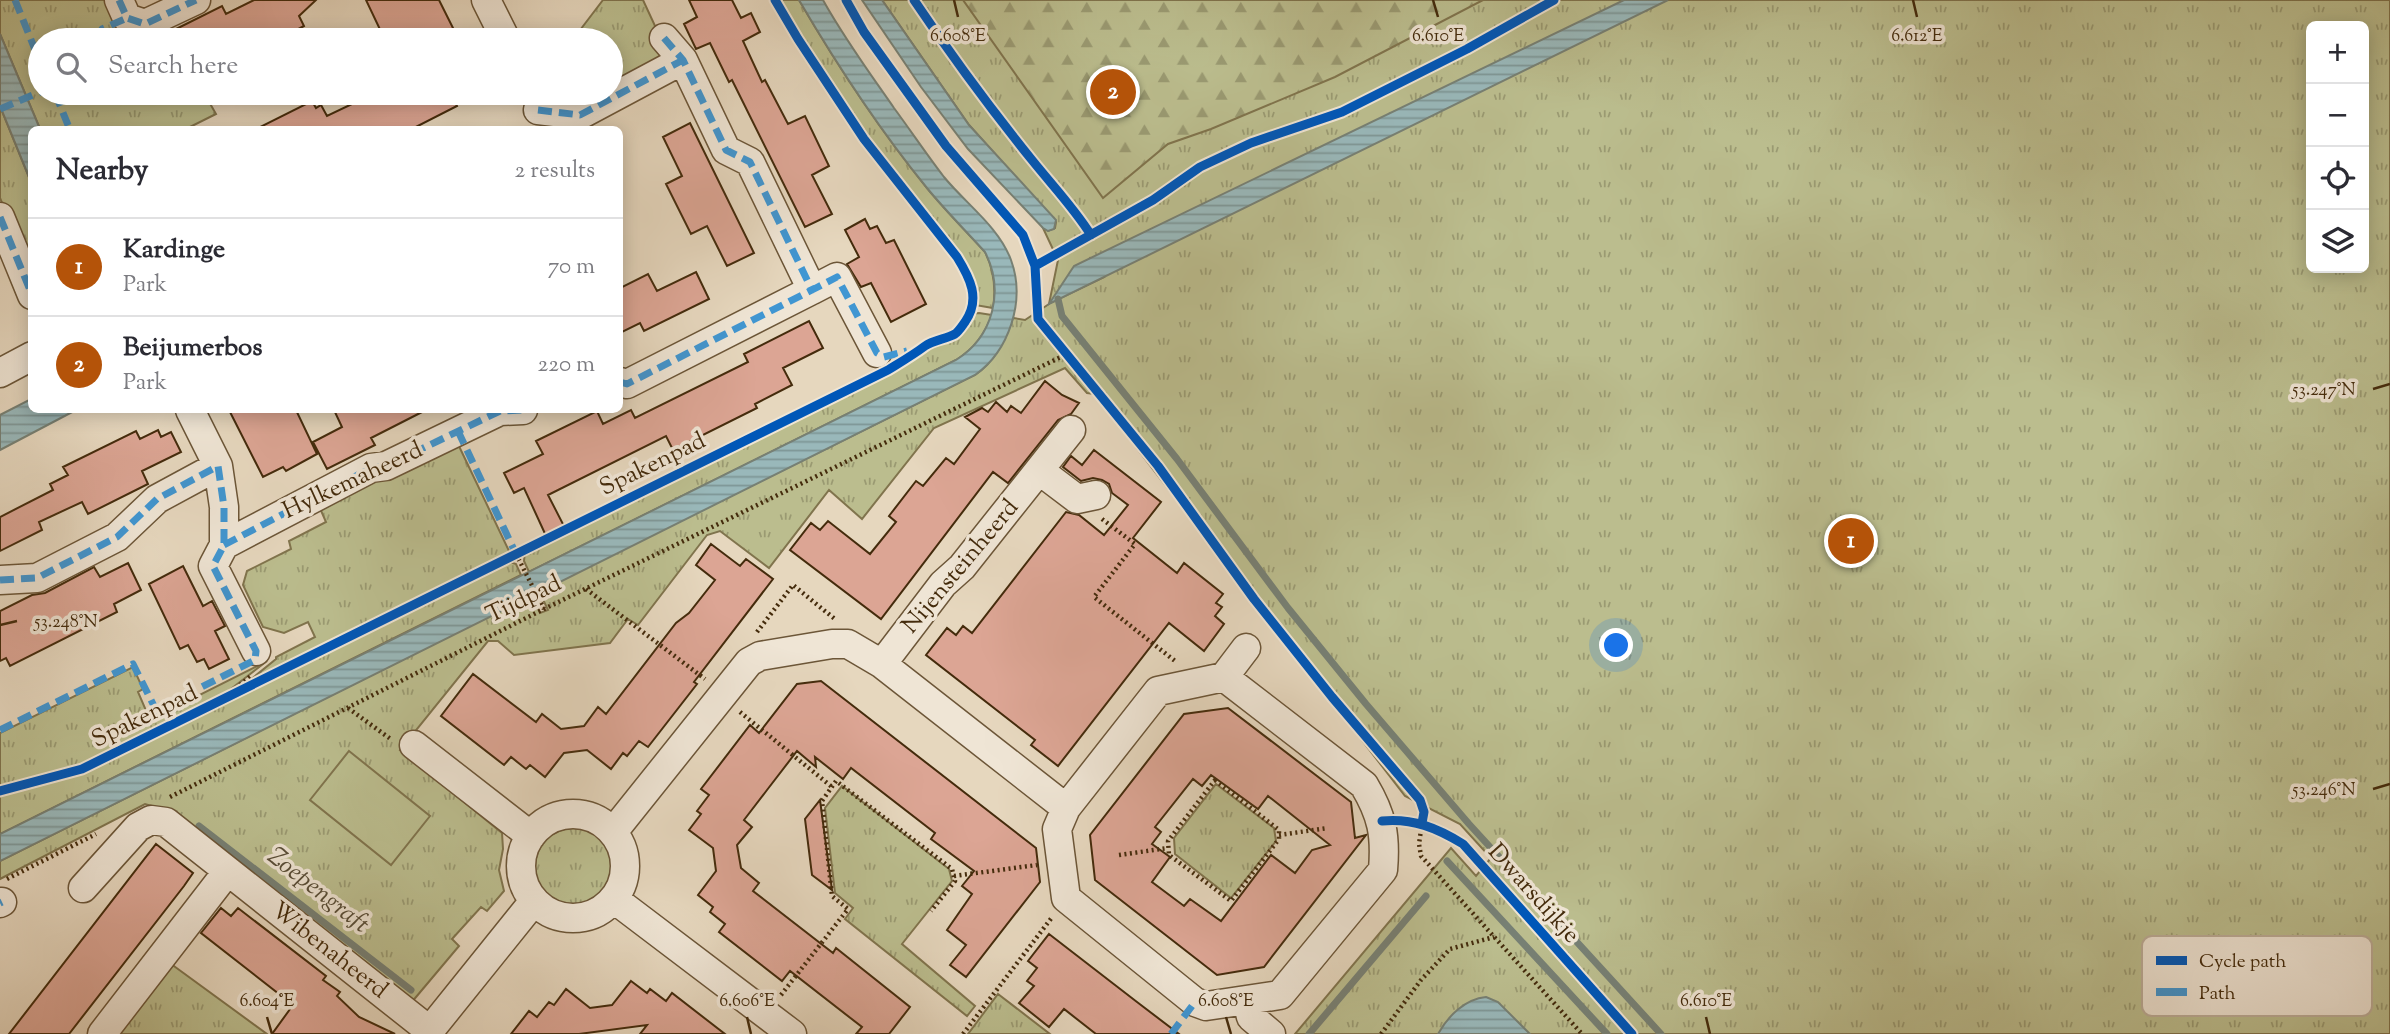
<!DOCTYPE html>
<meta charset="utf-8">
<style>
:root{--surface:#fff;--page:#f7f7f7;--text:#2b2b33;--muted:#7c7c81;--line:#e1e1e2;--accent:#b45309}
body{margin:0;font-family:"Sorts Mill Goudy",serif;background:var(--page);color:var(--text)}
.controls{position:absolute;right:21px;top:21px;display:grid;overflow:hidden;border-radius:10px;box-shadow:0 4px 18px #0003}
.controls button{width:63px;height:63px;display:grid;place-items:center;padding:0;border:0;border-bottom:2px solid var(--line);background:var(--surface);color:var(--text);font:35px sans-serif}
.you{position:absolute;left:1617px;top:646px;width:24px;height:24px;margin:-18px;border:5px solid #fff;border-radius:50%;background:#1a73e8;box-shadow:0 0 0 10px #1a73e833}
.badge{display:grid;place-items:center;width:46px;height:46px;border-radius:50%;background:var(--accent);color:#fff;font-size:23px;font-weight:700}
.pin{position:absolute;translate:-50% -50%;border:4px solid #fff;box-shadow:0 2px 7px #0006}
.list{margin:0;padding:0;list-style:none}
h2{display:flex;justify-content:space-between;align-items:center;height:91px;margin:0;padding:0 28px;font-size:30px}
h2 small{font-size:23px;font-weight:400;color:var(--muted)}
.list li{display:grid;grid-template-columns:46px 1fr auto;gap:21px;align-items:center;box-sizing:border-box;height:98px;padding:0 28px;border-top:2px solid var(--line)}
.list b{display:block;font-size:26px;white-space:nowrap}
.list p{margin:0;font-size:23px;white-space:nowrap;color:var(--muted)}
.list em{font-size:23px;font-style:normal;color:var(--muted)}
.icon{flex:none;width:38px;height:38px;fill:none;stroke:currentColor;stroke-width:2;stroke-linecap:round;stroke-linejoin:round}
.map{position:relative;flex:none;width:2390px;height:1034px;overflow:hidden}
.search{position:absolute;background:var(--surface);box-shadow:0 4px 18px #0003;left:28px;top:28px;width:595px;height:77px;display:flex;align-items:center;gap:18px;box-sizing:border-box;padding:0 24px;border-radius:38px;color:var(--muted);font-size:26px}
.panel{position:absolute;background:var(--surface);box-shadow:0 4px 18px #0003;left:28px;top:126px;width:595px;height:287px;border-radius:10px}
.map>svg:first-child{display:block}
</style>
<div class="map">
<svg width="2390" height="1034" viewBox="0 0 2390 1034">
<defs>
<pattern id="grass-tufts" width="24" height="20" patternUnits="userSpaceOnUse" patternTransform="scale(1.75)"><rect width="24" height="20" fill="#bbbd8e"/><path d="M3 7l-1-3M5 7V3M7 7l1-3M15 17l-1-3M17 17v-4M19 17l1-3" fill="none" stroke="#9a9a72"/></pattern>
<pattern id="forest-firs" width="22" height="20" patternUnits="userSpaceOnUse" patternTransform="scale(1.75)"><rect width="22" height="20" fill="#bbbd8e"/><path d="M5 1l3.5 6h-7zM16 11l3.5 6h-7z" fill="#9a9a72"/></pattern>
<pattern id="water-rules" width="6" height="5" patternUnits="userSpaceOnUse" patternTransform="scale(1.75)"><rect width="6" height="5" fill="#99b8ba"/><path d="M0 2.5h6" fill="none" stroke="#7e9696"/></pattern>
</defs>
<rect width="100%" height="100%" fill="#e6d7be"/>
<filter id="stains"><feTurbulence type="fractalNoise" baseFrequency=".00286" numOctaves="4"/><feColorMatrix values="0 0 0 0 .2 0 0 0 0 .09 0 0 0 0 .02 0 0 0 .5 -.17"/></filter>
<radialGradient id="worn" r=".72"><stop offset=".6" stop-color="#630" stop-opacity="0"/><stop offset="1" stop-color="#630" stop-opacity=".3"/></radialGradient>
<!-- grass -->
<path fill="url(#grass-tufts)" stroke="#80744d" stroke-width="2" fill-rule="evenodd" d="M0,0h111l23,35 3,5h-97v53h164l12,21 -30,15h-146l-40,-95z
M603,0h40l26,56 -58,29v-45h-36l-1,-2z
M779,0h20c38,65 80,129 128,188 18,22 39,43 58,64 9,18 11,37 8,56l-18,-3v-18l-4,-13 -104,-136 -65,-96z
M882,0h1508v1034h-1095l156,-186 25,28 15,-18 -31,-34 -55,-28 -310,-402 -8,-1 -22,-25 -131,60 -72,91 -33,-29 -60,78 -49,-37 -13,4 -69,90 -10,-6 -18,24 -96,12 -16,-14h-10l-88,109 102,83 1,16 -4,21 5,21 -17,20 -6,-4 -29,32 7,7 -48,57 -252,-195 -14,-4 -145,75v-18l532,-266 8,18 8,-3 -9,-19 436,-216c20,-14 30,-34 38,-57l12,2 24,-16 9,-44 -15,-32 5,3 7,-3 1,-6 -87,-97zM2311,26h53v242h-53zM1090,258l14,19 -54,26z
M0,106l31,76v91l-31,-75z
M979,313l13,2c-8,20 -18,34 -36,45l-427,212 -5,-11 1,-9 341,-169 50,-26 10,-10 29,-10 17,-23z
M457,442l53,111 -271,136 37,-30v-2l39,-20 -7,-15 -24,11 -21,-6 -20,-42 4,-14 44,-22 -2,-8 37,-19 -7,-16 55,-27 7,2z
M507,561l9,3 5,11 -521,259v-41l87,-23z
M267,661l-49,38 -137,68 -81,21v-55l133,-66 10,22 -5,3 12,28z
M1216,784l58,44 2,13 -45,57 -56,-44 -1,-16z
M842,786l107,83 3,12 -50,63 73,62 -8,10 -122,-97 8,-11 -18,-15 -10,-85z
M535 867a39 39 0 1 1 78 0a39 39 0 1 1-78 0Z
M167,961l100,73h-157z
M998,994l52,40h-82z"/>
<!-- forest -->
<path fill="url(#forest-firs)" stroke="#80744d" stroke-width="2" d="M963,0h520l-148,77 -124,52 -43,15 -65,54z"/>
<!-- pitch -->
<path fill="#bbbd8e" stroke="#80744d" stroke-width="2" d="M349,751l81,65 -39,49 -81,-65z"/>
<!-- water -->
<path fill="url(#water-rules)" stroke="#778074" stroke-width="2" d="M799,0h24c21,38 46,72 71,108 17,23 33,47 50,69 22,27 55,50 67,83 15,41 -2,91 -36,115l-975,486v-27l956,-474c37,-23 49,-69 29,-108 -19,-21 -40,-42 -58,-64 -48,-59 -90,-123 -128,-188z
M862,0h20l87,125 87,95 -2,9 -6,2 -5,-3 -75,-79 -47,-62z
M1624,0h44l-619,304 25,-38z
M0,34l40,95 -8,1 -1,52 -31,-76z
M31,399l1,11h44l-76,40v-35z
M1486,997l12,5 32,32h-92c10,-18 27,-35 48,-37z"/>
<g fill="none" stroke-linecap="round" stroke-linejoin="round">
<!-- stream -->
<path stroke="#778074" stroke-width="7" d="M1058,299l4,17 115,143 111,149 78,96 103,120 192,210
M199,826l212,164
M1447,861l160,173
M1309,1034l117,-138"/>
</g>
<!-- building -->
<path fill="#dca594" stroke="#442b0c" stroke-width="2" fill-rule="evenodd" d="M254,0h62l-17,16 5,10 -26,14h-124l68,-34 4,8z
M366,0h73l20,40h-74z
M689,0h43l9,18 10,-5 9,19 -17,9 19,41 3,-2 23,44 17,-8 24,50 -17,9 20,39 -27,13 -73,-147 -3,2 -19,-39 -14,6 -12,-25 13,-7z
M375,93h76l6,13 -47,24h-156l58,-29 4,7 5,-3 6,11z
M690,123l64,130 -27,13 -20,-40 -16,8 -25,-50 16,-8 -19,-39z
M865,219l5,10 7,-3 9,17 8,-3 32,64 -35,18 -20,-39 -10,4 -14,-23 12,-7 -14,-27z
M696,272l13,27 -65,32 -4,-8 -20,10v-45l28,-14 9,17z
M809,321l14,27 -40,20 9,17 -37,19 2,4 -84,42 -7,-14 -118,59 17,33 -18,10 -23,-50 -10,5 -10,-20 39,-19 -7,-13 61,-30 6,13 28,-14 4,8 113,-56 -4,-8z
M1045,381l17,14 17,8 -8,11 -13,6 -50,63 -15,-11 -112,147 -91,-69 21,-27 9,7 8,-9 42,33 26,-32 -7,-6 27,-35 7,5 23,-28 8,6 26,-35 -15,-12 17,-9 6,4 8,-10 11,10 4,-6 10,7z
M229,410h67l21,44 -31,17 -3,-4 -20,10z
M334,410h92l-55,28 4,7 -48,24 -14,-27 29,-15z
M158,430l3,7 10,-5 10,20 -39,19 6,13 -60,30 -6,-12 -43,20 3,8 -42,21v-34l53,-27 -3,-6 18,-9 -5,-8 73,-36 4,8z
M1094,450l67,52 -28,36 44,35 7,-10 39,31 -7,9 6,4 -7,9 9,8 -20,27 -35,-28 -111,143 -27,-21 4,-5 -109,-85 21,-27 9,7 7,-9 9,7 94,-121 13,3 25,20 24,-30 -16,-12 -3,-9 -7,-4 -9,-2 -12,3 -18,-14 8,-11 11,9z
M711,544l29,22 6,-7 27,20 -79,103 3,2 -49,63 -9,-6 -12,15 -4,-3 -12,16 -24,-19 -23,3 -19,24 -15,-12 -4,4 -15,-12 -7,8 -63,-49 32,-42 63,48 6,-8 19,15 23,-3 14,-19 8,7 70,-91 13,-10 26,-33 -19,-15z
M128,563l13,27 -27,14 3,8 -107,54 -4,-8 -6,3v-50l32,-16 13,-2 49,-26 6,10z
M183,566l20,40 9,-5 13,25 -10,5 14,28 -20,10 -5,-10 -7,3 -9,-17 -8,4 -31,-65z
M821,681l215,167 4,34 -74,95 -16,-12 16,-20 -19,-15 25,-36 -10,-8 12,-15 -43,-32 4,-6 -84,-65 -8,11 -28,-22 1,10 -19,-16 -30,39 -23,30 8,7 -15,18 4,23 18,15 -6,8 80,62 3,-5 74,59 -21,27h-33l6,-7 -72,-56 -8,10 -63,-49 6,-8 -15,-12 3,-5 -15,-12 18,-24 -3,-23 -24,-18 12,-16 -4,-3 12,-16 -8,-6 49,-64 9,8 38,-49z
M1228,708l123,94 4,36 11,-3 -102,132 -47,8 -122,-95 -5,-45 94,-121zM1211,775l47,34 10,-13 62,49 -18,5 -17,23 -24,-18 -50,66 -31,-22 -6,7 -32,-24 18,-25 -18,-13 9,-12 -6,-5 38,-48 9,7z
M820,800l12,90 -20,-15 -7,-56z
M156,844l37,29 -9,13 -115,148h-60z
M221,908l10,8 7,-8 88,68 -3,4 17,12 -3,4 22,21 36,17h-123l21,-29 -92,-72z
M1049,934l88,68 42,32h-83l-32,-25 -15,18 -30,-24 15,-17 -7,-5 10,-13 -9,-7z
M631,981l16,12 3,-4 16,12 6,-8 53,41h-85l7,-9 -68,9h-68l18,-23 8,6 12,-15 5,3 12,-16 24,19 22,-3z"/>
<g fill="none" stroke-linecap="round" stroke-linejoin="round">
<defs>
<path id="minor" d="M119,0l8,18 18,6 51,-24
M486,0l20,40
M664,38l19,22 43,90 24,12 62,128 25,-13 40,76
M538,110l42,5 103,-55
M0,217l32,78
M0,373l32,-17
M620,382l7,2 185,-94
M190,410l28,56 6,41v38l-11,21 43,85
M1040,471l37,28 19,-4
M224,545l147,-77 15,-2 114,-55 23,-1
M0,580l37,-2 80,-41 40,-38 61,-33
M882,664l61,-80 19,-17 109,-137
M1224,677l140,108c18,30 22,50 19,85l-103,125 -74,11 -11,-4 -129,-104 -9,-69 9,-21 92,-117z
M1224,677l22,-29
M414,745l117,91
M521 866a52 52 0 1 1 104 0a52 52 0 1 1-104 0Z
M613,832l136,-170 11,-6 72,-12h16l34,20 184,144
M83,888l55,-61 13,-7 15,2 264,209
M614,899l178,135
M0,903l2,-1
M1247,1000l4,17 20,17
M102,1034l125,-162
M427,1034l107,-133"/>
</defs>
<!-- minor casing -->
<use href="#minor" stroke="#6c5638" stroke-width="31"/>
<!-- path -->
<path stroke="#442b0c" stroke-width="4.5" stroke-dasharray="2 3.5" stroke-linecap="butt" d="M1102,519l33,25 -41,53 81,64
M516,554l28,55
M586,589l119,90
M757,632l36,-47 43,35
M223,699l28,-23
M348,708l44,32
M740,712l92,75
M1215,780l64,50v9l-48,62 -62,-46 -1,-14z
M170,797l374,-188 523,-255
M1422,823l-3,21 2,12 161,178
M1279,835l49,-7
M1119,855l49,-7
M954,876l83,-11
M7,879l89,-45
M781,995l67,-86 -16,-13 -10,-95 14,-20 116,88 3,12 -24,30
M963,1034l90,-118
M1381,1034l40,-54 29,-31 44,-12"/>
<!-- minor -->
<use href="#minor" stroke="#efe5d5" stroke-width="28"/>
<!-- quiet -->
<path stroke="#4096d2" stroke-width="7" stroke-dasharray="14 7" stroke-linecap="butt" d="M15,0l25,62
M119,0l8,18 18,6 51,-24
M664,38l19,22 43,90 24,12 62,128 25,-13 40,76 7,4 23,-6
M99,40l3,-11 25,-11
M55,93l15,37
M0,109l40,-17
M538,110l42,5 103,-55
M0,217l32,78
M620,382l7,2 185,-94
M458,431l58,123
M224,545l147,-77 15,-2 114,-55 23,-1
M0,580l37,-2 80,-41 40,-38 61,-33 6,41v38l-11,21 43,85 -1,9 -99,50 -23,-46 -133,66
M0,903l2,-1
M1171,1034l24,-32"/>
<defs>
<path id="cycleway" d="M846,0l18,32 82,114 77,89 12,31 3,53 120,147 96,133 78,98 88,103 4,12 -2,11
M914,0c37,55 76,108 118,160 20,25 42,48 59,75
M1035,266l118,-66 47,-33 51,-24 91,-31 125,-63 87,-49
M0,791l82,-22 806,-399c13,-8 25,-15 37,-24 8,-6 21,-7 30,-12 4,-3 7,-8 10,-12 16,-23 5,-44 -8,-65l-93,-118 -66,-100 -23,-39
M1382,821c31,-3 55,7 81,23l169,190"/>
</defs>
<!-- cycleway casing -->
<use href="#cycleway" stroke="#efe5d5" stroke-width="13"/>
<!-- cycleway -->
<use href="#cycleway" stroke="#0057b8" stroke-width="9"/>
</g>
<!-- ticks -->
<path fill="none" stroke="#442b0c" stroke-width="2.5" d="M954,0l4,17M1433,0l5,17M1913,0l4,17M2373,389l17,-5M0,625l17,-4M2373,789l17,-5M267,1017l5,17M747,1017l4,17M1226,1017l5,17M1706,1017l4,17"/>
<g text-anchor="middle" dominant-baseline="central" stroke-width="7" stroke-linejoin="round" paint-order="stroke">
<!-- street labels -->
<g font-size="24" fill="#442b0c" stroke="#efe5d5">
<text transform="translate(653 465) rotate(-26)">Spakenpad</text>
<text transform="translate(353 481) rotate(-25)">Hylkemaheerd</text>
<text transform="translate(961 567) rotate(-50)">Nijensteinheerd</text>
<text transform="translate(524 600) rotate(-26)">Tijdpad</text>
<text transform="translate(145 717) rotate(-26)">Spakenpad</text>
<text transform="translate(1533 894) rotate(48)">Dwarsdijkje</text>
<text transform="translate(329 951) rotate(38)">Wibenaheerd</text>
</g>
<!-- water labels -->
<g font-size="26" font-style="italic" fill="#594e38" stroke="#efe5d5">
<text transform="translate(318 891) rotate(38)">Zoepengraft</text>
</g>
</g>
<!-- legend -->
<rect x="2142" y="936" width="230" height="80" rx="10" fill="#efe5d5" stroke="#bcad99" stroke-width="2"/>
<rect x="2156" y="956" width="31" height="9" fill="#0057b8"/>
<rect x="2156" y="988" width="31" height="8" fill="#4096d2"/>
<g font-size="19" fill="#442b0c">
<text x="2199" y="967">Cycle path</text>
<text x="2199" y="999">Path</text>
</g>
<g font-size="18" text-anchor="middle" fill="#442b0c" stroke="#efe5d5" stroke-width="7" stroke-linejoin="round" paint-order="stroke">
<text x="958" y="41">6.608°E</text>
<text x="1438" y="41">6.610°E</text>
<text x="1917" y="41">6.612°E</text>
<text x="2324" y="395">53.247°N</text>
<text x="66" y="627">53.248°N</text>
<text x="2324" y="795">53.246°N</text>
<text x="267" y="1006">6.604°E</text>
<text x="747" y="1006">6.606°E</text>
<text x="1226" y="1006">6.608°E</text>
<text x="1706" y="1006">6.610°E</text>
</g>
<rect width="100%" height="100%" filter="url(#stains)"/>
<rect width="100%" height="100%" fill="url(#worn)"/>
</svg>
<div class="controls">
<button>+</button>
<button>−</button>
<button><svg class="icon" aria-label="locate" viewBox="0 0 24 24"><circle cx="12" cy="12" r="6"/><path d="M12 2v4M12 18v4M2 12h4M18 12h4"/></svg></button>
<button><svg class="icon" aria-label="layers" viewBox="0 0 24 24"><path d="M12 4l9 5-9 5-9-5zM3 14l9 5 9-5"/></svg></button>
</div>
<div class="you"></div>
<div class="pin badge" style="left:1851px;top:541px">1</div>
<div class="pin badge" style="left:1113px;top:92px">2</div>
<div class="search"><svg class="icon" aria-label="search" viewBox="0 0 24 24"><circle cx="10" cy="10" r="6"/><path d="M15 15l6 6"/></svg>Search here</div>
<section class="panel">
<h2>Nearby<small>2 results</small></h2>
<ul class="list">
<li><span class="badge">1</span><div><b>Kardinge</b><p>Park</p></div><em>70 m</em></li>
<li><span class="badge">2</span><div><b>Beijumerbos</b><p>Park</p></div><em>220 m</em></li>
</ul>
</section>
</div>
